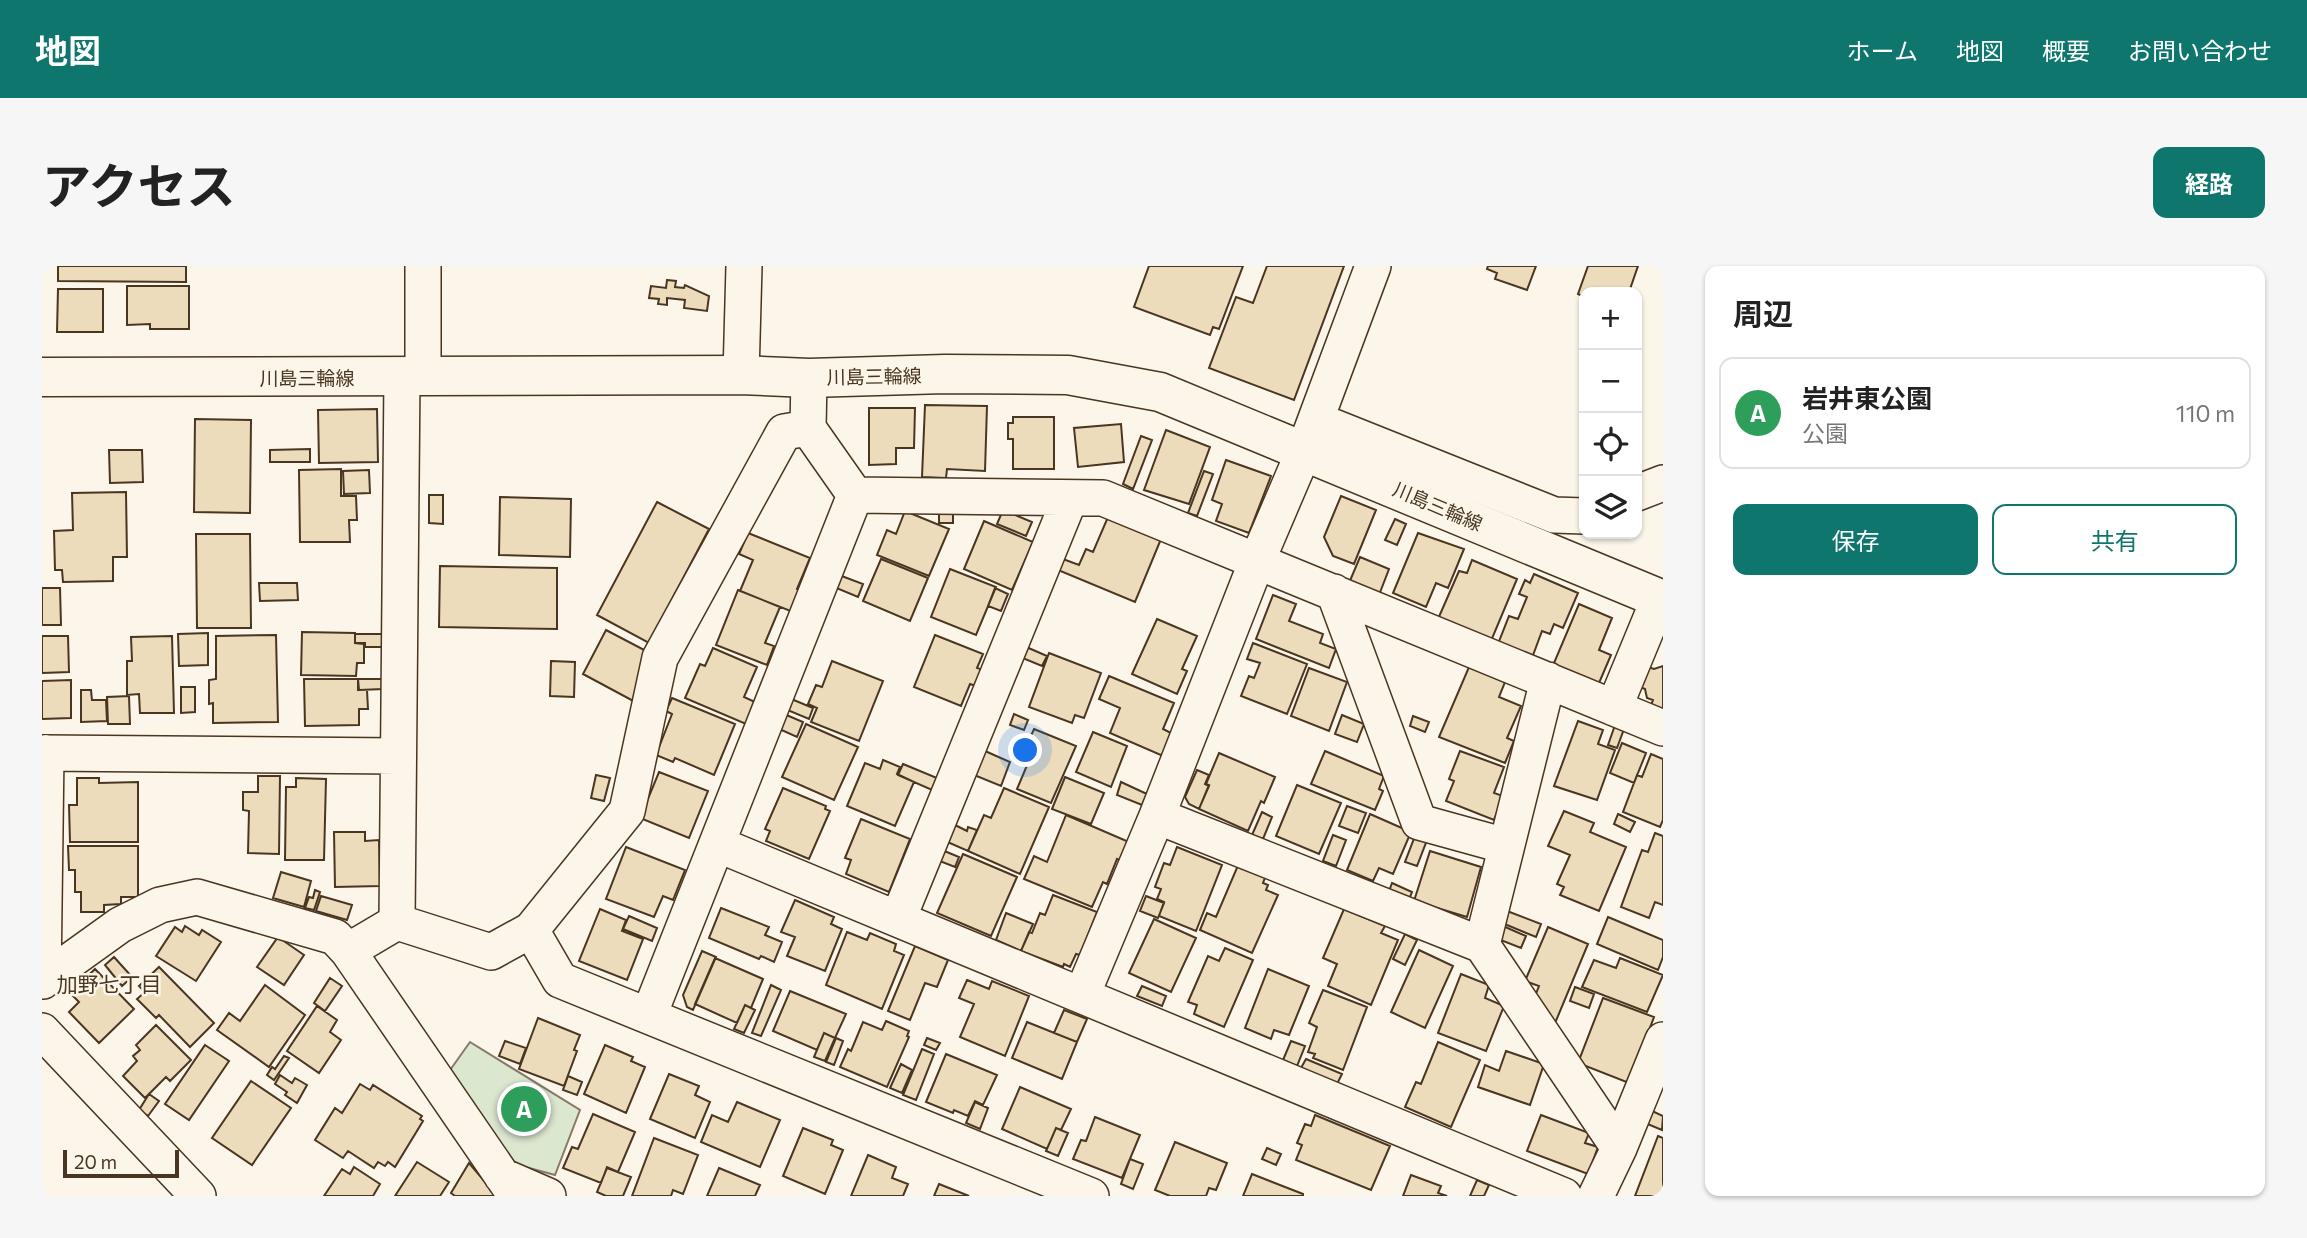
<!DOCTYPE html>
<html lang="ja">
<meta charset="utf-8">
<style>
:root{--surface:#fff;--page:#f6f6f6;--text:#222;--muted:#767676;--line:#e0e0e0;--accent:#0f766e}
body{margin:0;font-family:Commissioner,"Noto Sans JP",sans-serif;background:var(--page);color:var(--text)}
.controls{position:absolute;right:21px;top:21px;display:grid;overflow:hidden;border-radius:14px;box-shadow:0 2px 5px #0004}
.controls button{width:63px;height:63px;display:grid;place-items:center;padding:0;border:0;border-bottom:2px solid var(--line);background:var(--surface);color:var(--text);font:35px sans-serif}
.scale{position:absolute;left:21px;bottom:18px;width:116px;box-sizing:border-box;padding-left:7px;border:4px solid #4a3520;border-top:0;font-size:19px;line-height:24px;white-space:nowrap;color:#4a3520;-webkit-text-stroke:5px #fbf6e9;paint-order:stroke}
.you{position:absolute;left:984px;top:485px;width:24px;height:24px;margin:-18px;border:5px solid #fff;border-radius:50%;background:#1a73e8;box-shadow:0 0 0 10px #1a73e833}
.badge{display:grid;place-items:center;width:46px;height:46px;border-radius:50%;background:var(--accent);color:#fff;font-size:23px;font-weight:700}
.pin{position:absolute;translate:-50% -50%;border:4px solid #fff;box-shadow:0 2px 7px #0006}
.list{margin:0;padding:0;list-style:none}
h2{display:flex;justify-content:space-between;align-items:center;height:91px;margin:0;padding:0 28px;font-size:30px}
h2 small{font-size:23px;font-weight:400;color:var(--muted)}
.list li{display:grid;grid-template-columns:46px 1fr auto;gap:21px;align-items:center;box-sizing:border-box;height:112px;margin:0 14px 14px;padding:0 14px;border:2px solid var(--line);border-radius:14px}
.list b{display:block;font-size:26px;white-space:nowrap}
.list p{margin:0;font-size:23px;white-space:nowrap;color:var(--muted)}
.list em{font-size:23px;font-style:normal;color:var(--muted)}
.actions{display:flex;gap:14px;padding:21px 28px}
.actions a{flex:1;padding:16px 0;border:2px solid var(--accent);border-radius:14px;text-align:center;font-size:24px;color:var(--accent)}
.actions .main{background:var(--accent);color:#fff}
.icon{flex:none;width:38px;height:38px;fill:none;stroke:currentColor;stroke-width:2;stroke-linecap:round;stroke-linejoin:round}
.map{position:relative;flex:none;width:1621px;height:930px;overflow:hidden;border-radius:14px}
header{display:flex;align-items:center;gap:42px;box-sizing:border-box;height:98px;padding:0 35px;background:var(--accent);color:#fff}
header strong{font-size:33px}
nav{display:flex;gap:38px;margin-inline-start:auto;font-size:24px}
.intro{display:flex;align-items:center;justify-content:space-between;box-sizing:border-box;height:168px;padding:0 42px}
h1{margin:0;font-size:49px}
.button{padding:18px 32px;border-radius:14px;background:var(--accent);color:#fff;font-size:24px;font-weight:700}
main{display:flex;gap:42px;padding:0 42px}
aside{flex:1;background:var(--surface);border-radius:14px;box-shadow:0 2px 5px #0004}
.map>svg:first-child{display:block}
</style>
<header>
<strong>地図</strong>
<nav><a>ホーム</a><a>地図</a><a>概要</a><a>お問い合わせ</a></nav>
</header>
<div class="intro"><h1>アクセス</h1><a class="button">経路</a></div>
<main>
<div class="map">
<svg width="1621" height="930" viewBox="0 0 1621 930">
<rect width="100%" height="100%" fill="#fbf6e9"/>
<!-- green -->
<path fill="#dce7d0" stroke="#887966" stroke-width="2" d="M428,776l110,68 -25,65 -52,-14 -55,-88z"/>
<!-- building -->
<path fill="#ecdcbc" stroke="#4a3520" stroke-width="2" d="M16,0h128v16l-128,-1z
M1107,0h94l-24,63 -6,-2 -3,8 -76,-28z
M1225,0h77l-50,134 -85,-32 27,-71 17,6z
M1446,0h48l-9,24 -32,-11 2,-6 -10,-4z
M1546,0h50l-9,26h-45v5l-6,-3z
M625,14l9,1 -1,6 9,1 1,-3 24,11 -2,15 -23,-3 1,-8 -18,-2v7l-9,-1 1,-5 -10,-1 2,-12 15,2z
M85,20h62v43h-39v-5l-23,1z
M16,23h45v43h-46z
M883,139l62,1 -2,65 -38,-2 -1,9 -24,-1z
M827,142h46l-1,40h-18v16l-27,1z
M335,143l1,53 -59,1 -1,-53z
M971,151h41v52h-41v-30h-5v-16h5z
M153,153l56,1 -1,93 -56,-1z
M1079,158l3,38 -46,5 -4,-39z
M1124,164l44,17 -21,57 -45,-14z
M1099,170l11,4 -19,49 -10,-5z
M268,183v13h-40v-12z
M67,184h33l1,32 -33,1z
M1184,194l45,16 -22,57 -33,-12 6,-17 -10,-4z
M299,203v27h15l1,24h-8l1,22h-50l-1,-72z
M327,204l1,23 -26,1 -1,-23z
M1162,205l9,3 -16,42 -9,-3z
M84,226l1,65h-14v24l-50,1 -1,-12h-7l-1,-39 19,-1 -1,-37z
M387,229h14v29l-14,-1z
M1299,230l35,14 -22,54 -21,-8 -9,-19z
M458,231l71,2 -1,58 -71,-2z
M615,236l52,27 -60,114 -52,-28z
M897,242l14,1v14h-14z
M961,244l29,12 -6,14 -29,-12z
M863,245l44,18 -20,47 -52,-21 10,-25 9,4z
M1066,251l53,22 -26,63 -77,-32 5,-11 16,6 7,-16 7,3z
M1353,253l11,5 -9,21 -12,-5z
M942,255l49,21 -21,48 -48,-21z
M706,267l62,25 -13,31 5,2 -9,21 -53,-21 13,-31 -14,-6z
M1376,267l46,16 -16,39 -12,-5 -10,24 -33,-14z
M154,268h54l1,94h-54z
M1318,291l29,12 -10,26 -30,-12z
M839,293l47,19 -18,43 -47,-20z
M1430,294l45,19 -26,62 -53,-22 21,-48 8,2z
M398,300l117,2v61l-118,-2z
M908,303l46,18 -20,48 -45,-18z
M1492,308l44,19 -15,35 -9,-4 -4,10 -8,-3 -10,27 -34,-14 11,-28 9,3 9,-22 -8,-3 6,-14 5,3z
M797,309l24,9 -5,13 -24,-10z
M217,317h38l1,17 -38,1z
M0,322h18l1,37h-19z
M953,322l13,6 -7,17 -13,-5z
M696,324l42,17 -15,36 9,3 -7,19 -51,-20z
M1231,329l23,9 -7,17 34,13 -3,9 16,6 -7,19 -73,-29z
M1537,338l33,14 -13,32 12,5 -12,28 -48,-13z
M1115,353l40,17 -15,33 5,2 -10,23 -45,-20z
M564,364l44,23 -13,50 -54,-29z
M260,366l53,1v10l9,1v19h-7l-1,13 -55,-1z
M166,367v32l-29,1 -1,-32z
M313,368h27v13h-17v-4h-10z
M234,369l2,87 -65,1v-20l-4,1v-24l7,-1v-43z
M893,369l48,19 -6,14 6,2 -7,16 -6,-2 -9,22 -47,-19z
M0,370h26l1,36 -27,1z
M130,370l2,77h-34l-1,-19 -12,1v-34h5l-1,-24z
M1211,377l54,21 -20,50 -46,-18 8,-20 5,2 6,-15 -13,-4z
M982,380l23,10 -5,10 -22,-9z
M671,382l44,19 -13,30 11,5 -9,22 -61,-26 15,-34 5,2z
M1007,387l52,20 -17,45 -9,-3 -3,8 -43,-16z
M509,395l24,1 -1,35 -24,-1z
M790,395l51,20 -24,60 -48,-19 6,-14 -9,-4 8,-19 6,2z
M1621,400v47l-13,-5 3,-8 -6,-2 -2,-9 -5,-2 8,-20 6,2z
M1427,401l36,15 -6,15 22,9 -14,32 7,3 -9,22 -66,-26z
M1267,402l38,14 -18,49 -38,-15z
M1067,410l65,27 -11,26 10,5 -10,22 -53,-23 10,-25 -21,-9z
M262,413h54v11h9l1,19h-9v16l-54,1z
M316,413h25v10l-24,1z
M29,414v38l-29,1v-38z
M139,421h14v25l-14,1z
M39,424h10l1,10h14l1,21 -26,1z
M87,430l1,28h-22l-1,-27z
M630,432l63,26 -21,51 -39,-17 -2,4 -17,-7 16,-41 -6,-3z
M747,432l24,10 -4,11 -24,-10z
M742,448l19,8 -6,15 -20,-9z
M972,448l14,6 -4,10 -14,-5z
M1300,449l22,9 -7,18 -22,-8z
M1371,450l16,6 -4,10 -15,-6z
M1536,455l25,9 -5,14 17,6 -18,50 -43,-14z
M764,458l52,23 -24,53 -52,-23z
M1573,459l9,4 -7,19 -9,-3z
M992,463l42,17 -25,57 -34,-14 11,-26 -8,-3z
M1051,466l34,14 -16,41 -35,-15z
M1580,477l24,10 -12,30 -24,-10z
M943,485l25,11 -9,24 -27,-11z
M1283,485l59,25 -5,13 4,2 -8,19 -64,-26z
M1418,485l44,16 -10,26 9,3 -9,24 -48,-19 8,-20 -5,-2z
M1177,487l56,24 -11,26 -3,-2 -13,30 -49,-22 10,-24 -3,-1z
M1609,488l12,5v61l-3,7 -37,-15 14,-37 5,2z
M841,494l17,7 -3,7 17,8 -19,44 -48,-20 18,-43 15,6z
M861,498l34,14 -5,12 -34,-15z
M1155,504l12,5 -4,9 4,2 -10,23 -10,-5 -4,-7z
M617,506l49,19 -19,47 -49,-20z
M554,509l14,3 -6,23 -13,-3z
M216,510h22l-1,78 -31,-1 1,-42 -6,-1v-18h15z
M1023,511l39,16 -13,31 -39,-15z
M35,512h22v5l39,-1v60h-68l-1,-37h8z
M254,512l30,1 -2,81h-39l1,-73h10z
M1079,516l26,12 -5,11 -25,-10z
M1255,519l44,18 -22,51 -43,-18z
M741,522l43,18 -1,3 5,2 -21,48 -43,-18 4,-10 -5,-2z
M962,522l45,19 -29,67 -52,-23 16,-36 7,3z
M1305,540l19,7 -8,20 -19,-7z
M1522,545l30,12 -4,9 36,15 -27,64 -39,-16 4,-8 -7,-3 13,-29 -22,-9z
M1220,546l10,5 -9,22 -11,-4z
M1328,548l41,18 -18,42 -14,-6 -6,13 -26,-11z
M1576,548l17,8 -5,10 -16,-8z
M1024,549l63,27 -8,19 -4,-2 -10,25 -4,-2 -11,25 -68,-28 10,-23 13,6z
M819,553l49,20 -21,53 -43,-18 5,-14 -6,-2z
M911,558l14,7 1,-4 9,3 -9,21 -23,-10z
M292,566h31v9l14,-1 1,46 -45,1z
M1613,567l8,3v69l-8,-3 -6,16 -28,-11 21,-57 6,2z
M1291,569l13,5 -10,26 -13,-5z
M1373,570l12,4 -10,26 -12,-4z
M26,580h70v51h-17v7l-17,1v7h-23v-20h-6v-22h-6z
M584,581l59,23 -12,30 -10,-4 -9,21 -48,-18z
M1135,581l45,18 -26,66 -37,-15 5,-14 -7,-3 4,-10 -6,-2 9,-24 6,2z
M900,584l17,7 -4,10 -18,-7z
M1388,585l51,16 -14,50 -53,-16z
M921,588l54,23 -26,59 -54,-23z
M1197,597l27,12 -3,8 5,2 -2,5 12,5 -26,58 -52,-23 7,-17 9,4z
M239,606l30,9 -7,26 -31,-9z
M1350,617l20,9 -4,10 -20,-8z
M273,624l5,2 -6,18 -9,-2 4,-11 4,1z
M1011,629l44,17 -17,43 -4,-1 -6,13 -6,-3 -1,3 -42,-16 8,-19 3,1 8,-20 5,2z
M279,630l31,9 -5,15 -31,-9z
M1104,630l18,7 -6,15 -18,-7z
M753,634l39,17 -3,7 11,5 -17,42 -38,-15 8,-19 -14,-5z
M679,642l48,19 -4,8 17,7 -8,20 -13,-6 -2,3 -50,-21z
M558,643l26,11 -4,11 21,8 -16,41 -48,-19z
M1302,643l41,17 -4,7 17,7 -27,65 -43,-19 9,-22 -14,-6z
M1465,645l34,13 -5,13 -34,-14z
M964,647l27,11 -12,27 -25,-11z
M587,650l28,12 -5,13 -29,-12z
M1566,651l55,23v17l-5,13 -61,-26z
M1112,653l42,19 -25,54 -42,-19z
M143,660l14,9 3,-5 19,12 -25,39 -40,-25 19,-29 7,5z
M1461,660l23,10 -5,12 -23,-9z
M1506,661l40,17 -35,84 -20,-27 6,-15 -14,-5z
M805,666l20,8 3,-7 26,11 -2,7 10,4 -22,54 -56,-24z
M1363,668l12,6 -12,25 -12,-6z
M236,671l26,18 -20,30 -27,-18z
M873,680l33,14 -11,27 -12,-4 -15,37 -22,-9z
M1183,682l28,12 -29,67 -30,-13 3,-9 -9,-3 20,-46 11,5z
M1377,684l34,16 -28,62 -34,-16z
M660,685l14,6 -23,53 -6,-3 -4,-12z
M72,691l18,20 -10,9 -17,-21z
M673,692l48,21 -12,29 -6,-3 -8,18 -42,-19z
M1578,692l43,17 -16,37 -65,-25 12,-27 22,8z
M117,701l55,56 -24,24 -31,-32 -3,3 -19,-19 8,-7 -6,-6z
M53,703l39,40 -35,34 -30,-31 10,-10 -9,-9z
M1226,703l41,17 -20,49 -15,-5 -3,9 -26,-11z
M1419,708l28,11 -4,13 19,8 -18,45 -48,-18z
M288,712l12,8 -17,25 -11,-8z
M925,714l22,9 3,-8 37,15 -24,60 -45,-19 14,-33 -15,-6z
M223,719l40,30 -36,52 -52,-37 12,-17 11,8z
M729,719l10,5 -20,46 -9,-3z
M1100,720l24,10 -4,10 -25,-10z
M1533,721l19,7 -5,14 -19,-7z
M1281,724l44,17 -24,63 -30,-12 2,-4 -7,-2 9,-25 -8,-4z
M748,725l56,23 -11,24 -11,-5 -7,17 -44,-19z
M1561,732l51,19 -25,66 -51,-20z
M703,739l10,5 -11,23 -10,-4z
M275,740l20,14 -7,12 11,8 -22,33 -32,-22z
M1022,744l23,9 -10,23 -23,-9z
M496,752l42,17 -6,15 3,1 -13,35 -45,-17z
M844,755l23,10 -2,5 2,1 -22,50 -47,-20 8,-18 3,2 12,-29 19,8z
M985,756l50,20 -15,37 -50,-21z
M114,759l35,35 -21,21 -4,-4 -21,21 -22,-22 14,-15 -4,-5 7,-6 -4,-5z
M782,767l11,5 -10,23 -11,-4z
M794,772l7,3 -9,24 -8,-3z
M885,772l13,5 -4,7 -12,-5z
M463,775l21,7 -6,16 -21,-8z
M1249,775l14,5 -8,20 -14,-6z
M1396,776l42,18 -29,67 -46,-20 11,-25 5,2z
M163,779l24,16 -40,59 -24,-16z
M563,779l28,12 -2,4 14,6 -19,46 -42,-19z
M880,783l12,5 -18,46 -13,-5z
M1464,785l38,13 -14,41 -52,-18 7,-22 14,6z
M904,788l51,21 -14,30 -8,-4 -7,15 -14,-6 -1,3 -27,-11z
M242,790l5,2 -15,22 -7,-5 5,-8 3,2z
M1264,793l36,15 -5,10 -36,-16z
M859,798l11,6 -10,23 -12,-5z
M627,808l30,12 -4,9 15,7 -15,36 -45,-19z
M238,809l12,8 3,-5 12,7 -10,18 -12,-8 2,-3 -12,-8z
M526,810l14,6 -5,13 -14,-5z
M209,815l40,27 -39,57 -40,-27z
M318,818l10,6 3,-5 49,31 -2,3 3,2 -28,46 -7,-5 -3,4 -7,-4 -4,6 -26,-17 -5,7 -28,-18 20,-32 7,5z
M978,821l51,22 -10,21 -5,-2 -9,21 -45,-20z
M107,828l10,7 -11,15 -9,-6z
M695,836l43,18 -20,47 -59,-25 11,-27 16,7z
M933,836l13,6 -8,21 -14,-6z
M1608,844l13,6 -1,14 -17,-7z
M551,848l42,18 -17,40 -11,-5 -6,16 -38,-15 9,-21 6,2z
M1273,849l75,31 -19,44 -75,-30 6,-15 -5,-2 8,-19 6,2z
M1499,849l48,18 -4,10 13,4 -10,27 -61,-23z
M1053,851l45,18 -18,43 -49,-19 8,-19 5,1z
M761,862l30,12 -2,5 12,5 -18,44 -42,-18z
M1014,862l12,5 -10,23 -12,-5z
M1616,870l5,2v58h-28z
M612,872l44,17 -15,39 -10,-4 -2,6h-39z
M1133,876l52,21 -11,27 -7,-2 -3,8h-36l-15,-6z
M1225,882l14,6 -5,11 -14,-6z
M826,889l28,12 -4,11 16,6 -5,12h-52z
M1088,893l13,5 -10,25 -12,-5z
M375,896l32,20 -9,14h-45z
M427,897l28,33h-42l-4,-3z
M312,901l26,17 -7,12h-49l18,-27 8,5z
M565,902l24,9 -8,19h-17l-9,-4z
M677,902l41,17 -5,11h-48z
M1210,908l51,20v2h-60z
M1369,909l30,11 -3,7 9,3h-44z
M1435,914l12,5 -5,11h-14z
M897,918l30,12h-35z"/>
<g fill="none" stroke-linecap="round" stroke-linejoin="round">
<defs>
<path id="street" d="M381,0v110
M699,109l3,-109
M1274,154l238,95 30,1
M1595,227l26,-10
M813,229l248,3 560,230
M1292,326l85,230 87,24
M1506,414l-66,265 137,203
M1572,442l45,-109
M0,487l356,3
M1115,550l325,129
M675,578l847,352
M856,653l172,-421
M355,656l5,-546
M489,664l29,50 531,216
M306,685l49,-29 94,30 40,-22 96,-119 33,-153 124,-226 24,-4
M0,715l78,-56 40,-20 37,-8 138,40 13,14 168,245
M1,715l3,-228
M1040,729l75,-179 100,-255 47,-110 69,-185
M607,749l206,-520 -47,-67 1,-50
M0,765l156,165
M460,910l46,20
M1554,930l23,-48 44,-108"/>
<path id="primary" d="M0,111l699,-2 68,3 136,-4 123,1 92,17 503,208"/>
</defs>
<!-- street casing -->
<use href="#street" stroke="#4a3520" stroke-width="38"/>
<!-- primary casing -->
<use href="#primary" stroke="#4a3520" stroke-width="41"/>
<!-- street -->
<use href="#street" stroke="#fbf6e9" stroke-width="35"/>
<!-- primary -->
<use href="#primary" stroke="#fbf6e9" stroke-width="38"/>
</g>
<g text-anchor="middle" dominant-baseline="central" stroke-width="5" stroke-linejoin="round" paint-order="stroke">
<!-- street labels -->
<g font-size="19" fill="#4a3520" stroke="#fbf6e9">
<text transform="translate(832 110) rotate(-1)">川島三輪線</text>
<text x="265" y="111">川島三輪線</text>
<text transform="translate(1396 240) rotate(23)">川島三輪線</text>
</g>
<!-- neighbourhood labels -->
<g font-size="21" fill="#4a3520" stroke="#fbf6e9">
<text x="67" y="717">加野七丁目</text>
</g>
</g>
</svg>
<div class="controls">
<button>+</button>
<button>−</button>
<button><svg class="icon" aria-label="locate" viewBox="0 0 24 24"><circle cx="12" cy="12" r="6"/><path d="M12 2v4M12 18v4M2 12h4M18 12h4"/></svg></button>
<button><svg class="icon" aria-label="layers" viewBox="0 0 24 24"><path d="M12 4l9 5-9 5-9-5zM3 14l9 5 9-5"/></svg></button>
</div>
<div class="scale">20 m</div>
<div class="you"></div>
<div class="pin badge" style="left:482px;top:843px;background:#2e9e5b">A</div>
</div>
<aside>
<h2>周辺<small></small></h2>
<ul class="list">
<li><span class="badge" style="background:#2e9e5b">A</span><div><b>岩井東公園</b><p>公園</p></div><em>110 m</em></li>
</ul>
<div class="actions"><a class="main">保存</a><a>共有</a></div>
</aside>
</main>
